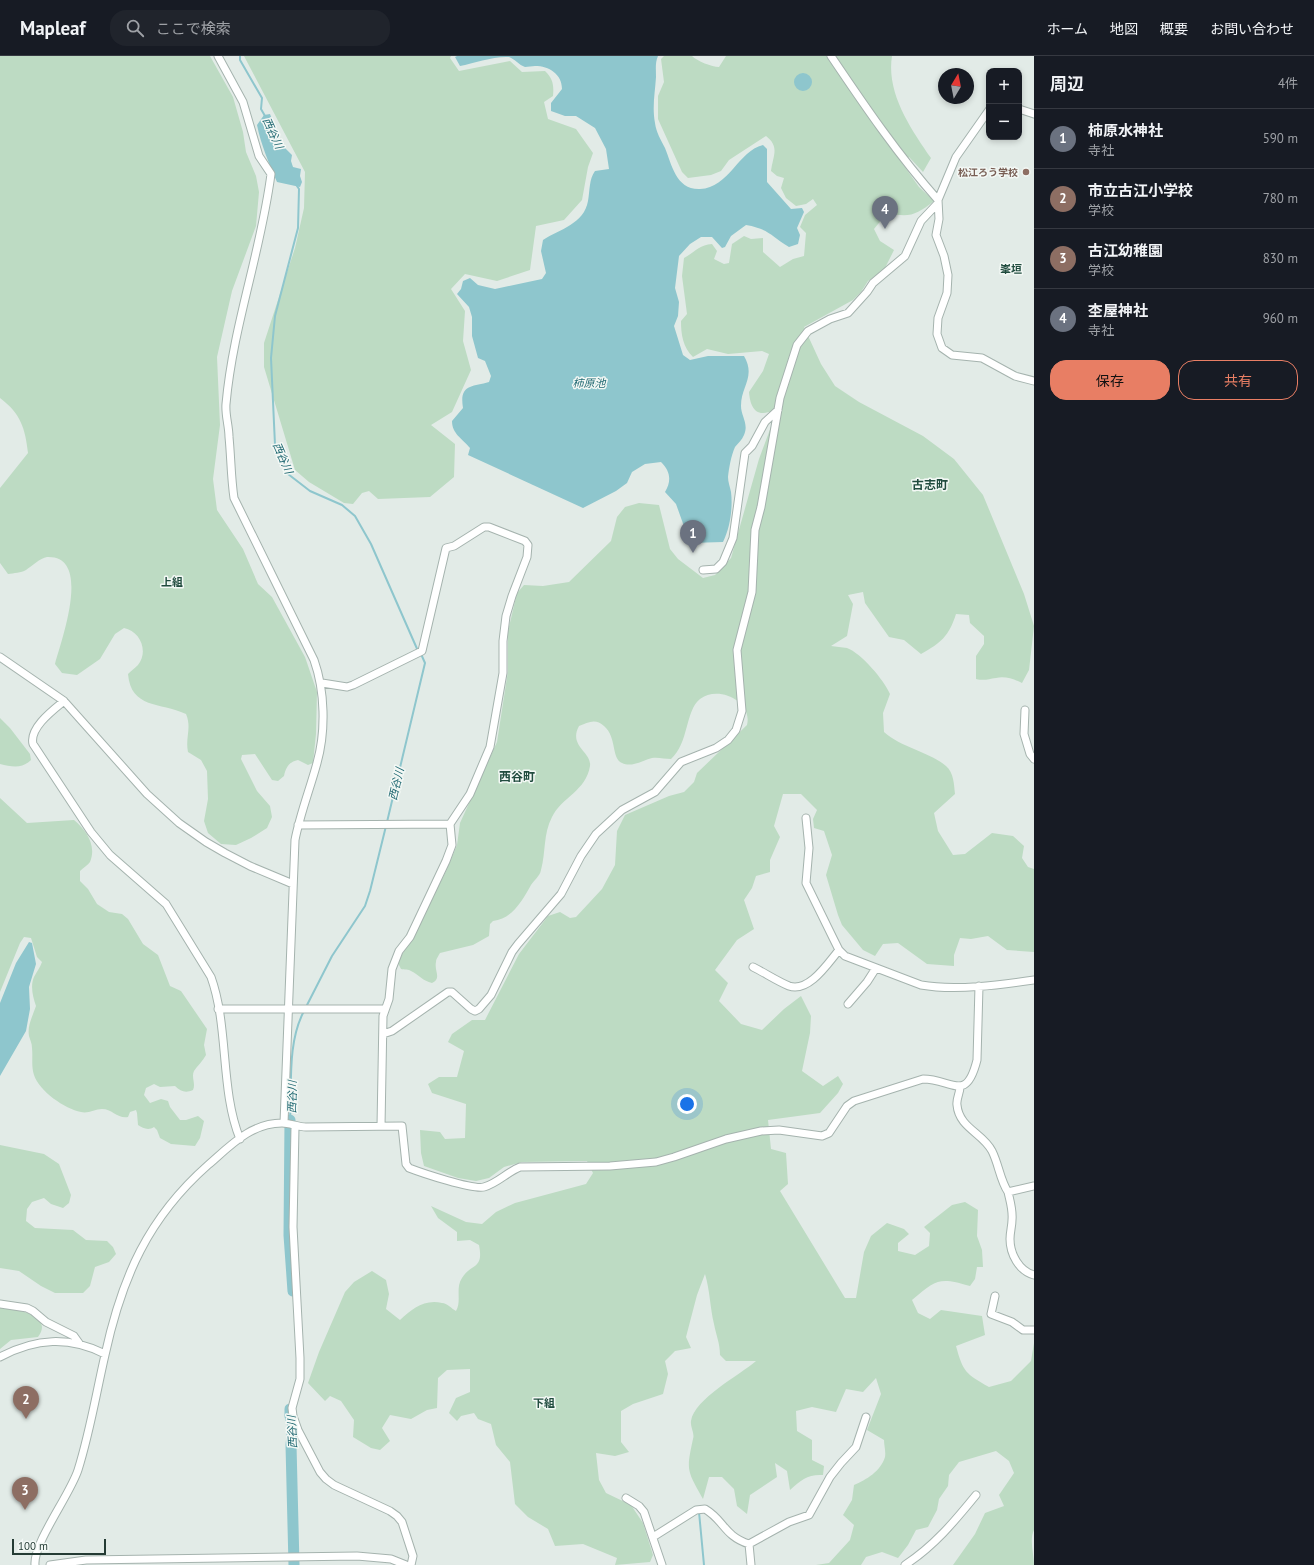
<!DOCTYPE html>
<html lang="ja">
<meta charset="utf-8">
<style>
:root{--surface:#171b24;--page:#20242c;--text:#f1f3f6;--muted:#9ea1a6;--line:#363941;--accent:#e87e64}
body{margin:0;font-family:"PT Sans","Noto Sans JP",sans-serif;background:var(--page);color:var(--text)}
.controls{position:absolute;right:12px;top:12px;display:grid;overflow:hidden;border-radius:8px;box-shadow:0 2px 6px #0003}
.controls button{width:36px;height:36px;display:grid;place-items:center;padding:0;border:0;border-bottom:1px solid var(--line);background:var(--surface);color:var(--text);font:20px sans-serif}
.compass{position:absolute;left:938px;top:12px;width:36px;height:36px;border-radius:50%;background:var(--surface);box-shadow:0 2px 6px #0003;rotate:10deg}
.scale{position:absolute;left:12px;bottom:10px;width:94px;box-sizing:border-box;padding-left:4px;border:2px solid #243b34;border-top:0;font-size:11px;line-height:14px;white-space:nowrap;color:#243b34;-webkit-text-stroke:3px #f3f8f5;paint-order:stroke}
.you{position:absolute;left:687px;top:1048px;width:14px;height:14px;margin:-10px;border:3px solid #fff;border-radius:50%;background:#1a73e8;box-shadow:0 0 0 6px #1a73e833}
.badge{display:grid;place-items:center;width:26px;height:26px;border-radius:50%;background:var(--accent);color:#fff;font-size:13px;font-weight:700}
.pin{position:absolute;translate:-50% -33px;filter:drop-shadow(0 1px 2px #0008)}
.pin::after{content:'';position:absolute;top:21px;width:14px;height:12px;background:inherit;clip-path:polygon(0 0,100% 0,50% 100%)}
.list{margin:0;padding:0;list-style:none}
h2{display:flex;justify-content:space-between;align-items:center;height:52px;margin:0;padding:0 16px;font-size:17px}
h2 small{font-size:13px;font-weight:400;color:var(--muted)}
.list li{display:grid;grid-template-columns:26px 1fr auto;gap:12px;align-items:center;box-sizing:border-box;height:60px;padding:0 16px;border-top:1px solid var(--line)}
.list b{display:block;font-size:15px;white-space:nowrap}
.list p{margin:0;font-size:13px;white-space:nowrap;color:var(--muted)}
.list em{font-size:13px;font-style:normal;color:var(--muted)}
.actions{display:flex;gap:8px;padding:12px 16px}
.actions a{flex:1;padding:9px 0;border:1px solid var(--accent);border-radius:16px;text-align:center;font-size:14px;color:var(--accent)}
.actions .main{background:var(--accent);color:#111}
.icon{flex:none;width:22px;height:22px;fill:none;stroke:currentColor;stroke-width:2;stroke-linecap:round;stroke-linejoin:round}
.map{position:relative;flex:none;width:1034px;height:1509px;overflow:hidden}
header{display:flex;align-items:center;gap:24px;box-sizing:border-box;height:56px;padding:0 20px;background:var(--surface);border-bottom:1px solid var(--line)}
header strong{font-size:19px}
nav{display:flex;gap:22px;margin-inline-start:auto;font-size:14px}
.search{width:280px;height:36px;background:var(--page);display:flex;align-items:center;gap:10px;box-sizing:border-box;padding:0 14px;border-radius:16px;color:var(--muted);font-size:15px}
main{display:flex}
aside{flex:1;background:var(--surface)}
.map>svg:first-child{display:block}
</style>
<header>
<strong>Mapleaf</strong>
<div class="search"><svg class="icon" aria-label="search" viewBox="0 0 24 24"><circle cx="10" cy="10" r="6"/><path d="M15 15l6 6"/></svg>ここで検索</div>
<nav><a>ホーム</a><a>地図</a><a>概要</a><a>お問い合わせ</a></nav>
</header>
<main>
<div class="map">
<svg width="1034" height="1509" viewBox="0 0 1034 1509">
<rect width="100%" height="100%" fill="#e2ebe7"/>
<!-- green -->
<path fill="#bddbc3" d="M0,0h210l23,41 10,35 3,20 10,24 3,16 -3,34 -24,65 -15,66 3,68 -7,54 4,31 26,39 15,35 14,13 33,60 12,35 -1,42 -3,29 -5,2 -10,-5c-9,2 -12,7 -14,16l-6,5 -6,-1 -17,-26 -13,1 -1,4 16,32 13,15 2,11 -5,11 -16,10 -15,7 -15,-1 -13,-11 -4,-12 4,-22 -1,-28 -6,-11 -13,-8c-3,-15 4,-24 -2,-38 -26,-12 -55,-5 -58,-40 3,-3 7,-6 10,-9 11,-14 2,-34 -14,-37l-9,6 -15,25 -23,16 -15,-2 -7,-9c6,-23 38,-109 -8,-107 -7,1 -15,9 -21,13 -5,3 -12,3 -18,4l-8,-11v-75l28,-35c-3,-25 -7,-39 -28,-55z
M244,0h207l-1,2 9,13 51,-10 12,11 23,-1c8,8 9,14 8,25l-9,6 4,17 28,10 17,24 -5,14 -6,33 -18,20 -28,6 -6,44 -33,11 -32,-7 -14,15 14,22 -2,30 8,29 -19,42 -21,13 24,19 -1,33 -24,20 -52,2 -9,-8 -7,2 -9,11 -9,-1 -35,-21 -14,-12 -31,-103v-24l31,-95 9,-40 1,-36z
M664,0h28c5,5 20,11 27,11l7,-11h166c-6,37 19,73 39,102l-8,14 -14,-15 -7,6 17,24 15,14c-18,14 -24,17 -47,12l-13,16 6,12 14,9 -10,20 -16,11 -7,11 -8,8 -49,27 17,37 14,22 24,16 64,34 31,23 29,36 41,99 10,32 -5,44 -7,13c-8,-4 -17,-7 -26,-5 -8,1 -11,3 -20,1v-23l8,-12v-8l-14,-13 -1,-8 -13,-1c-7,22 -15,29 -35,40l-17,-14 -15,-3 -24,-34 -2,-11 -15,3 5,9 -6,32 -16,10c5,1 11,1 16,2 14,5 37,32 43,46l-7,19 1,19c18,16 46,20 62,34 8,7 8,19 9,28l-21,19 4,18 15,24 12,-1 27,-21 21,3 11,10 -2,12 6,9 6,2v83l-27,-2 -19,-14 -17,3 -11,-1 -6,17v11l-27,-2 -29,-21 -15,1 -8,12 -12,-6 -21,-25 -4,-10 -12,-40 6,-20 -8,-24 -10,-3 -1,-9 4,-9 -16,-16h-18l-9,32 6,11 -10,23v12l-14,4 -4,12 -8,12 10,29 -17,11 -22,30 13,13 -9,18 22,23 21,6 22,-21 17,-13 10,20 -1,17 -8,38 21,15 15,-10 5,8 -5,9 -18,20 -52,7 3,29 15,4 2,31 -8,7 65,107h11l8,-46 7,-16 16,-13 17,6 5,5 -11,9v8l17,4 14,-9 1,-13 -6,-6 28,-22 13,-3 13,8 -1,26 5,14 1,17h-6l-2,12 -5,7c-30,-9 -34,-7 -58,14l6,13 12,6 11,-9 41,6 3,19 -29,11c7,26 10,28 33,41l22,-6 20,-20 3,-18v187c-5,10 0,24 0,35h-81l22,-31 10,-21 19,-7 -5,-11 15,-22 -5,-12 -13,-10 -37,11 -10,13 -1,11 -9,13 -2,11 -9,17 -12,3 -8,15 -10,13 -16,-6 -16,5 -5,8h-45l13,-2 21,-23 4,-15 -11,-10 9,-15 2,-15c12,-5 27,-14 31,-28 1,-5 -1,-12 -1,-17l-17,-10 14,-36 -5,-16 -13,14 -17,-3 -10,23 -24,-5 -16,4 1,20 15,9v20l12,6 -1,9c-15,-1 -22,5 -33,15l-3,-19 -12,-8 2,14 -27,18 -3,19 -10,-8 -3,-17 -12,-12h-13l-6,22c-16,-29 -17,-28 -10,-60 2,-6 -3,-12 -2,-18 3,-22 49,-46 65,-60h-30l-6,-6c0,-12 -4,-20 -6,-31 -4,-17 -4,-33 -9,-50l-8,21 -11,42 5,11 -16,3 -10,10 3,13 -5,20 -30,10 -12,7v31l8,10 -14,4 -19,-3 3,27 7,13 25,12 12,18 10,32 -3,7 -35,3 2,-7 -34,-14 -28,2 -7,-17 -20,-12 -13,-13 -5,-42 -14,-17 -5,-21 -13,-5 -4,-6 -13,3 -4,5 -8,-8 7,-15 14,-6v-23l-23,1 -9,8 -1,30 -10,2 -16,9 -21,-4 -8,13 8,13 -10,9 -9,-2 -18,-11 1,-17 -13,-19 -11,-5 -5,5 -17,-18 11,-31 26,-60 9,-10 18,-11 14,9 3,14 -3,15 14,11c12,-11 24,-21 42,-17 5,0 10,6 14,8 6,-10 -1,-23 6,-33 9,-15 22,-8 17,-33l-9,-5 -13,1v-9l-19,-14 -7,-12 35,16 16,2 14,-12 19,-9 71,-19 7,-11 -6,-12 -65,1 -18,5 -15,11 -13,3 -18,-3 -34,-12 -3,-13 -1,-23 20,2 5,7 20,-1 1,-34 -34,-11 -4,-9 11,-7h18l7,-26 -16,-9 4,-8 20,-14h13l34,-66 29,-38 12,-4 10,6 6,-1 26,-28 13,-24 2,-34 8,-16 44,-19 15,-4 10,-10 3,-9 50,-48c6,-24 -29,-40 -47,-26 -15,12 -11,44 -29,60 -6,0 -13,-2 -19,-1 -9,2 -20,10 -30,5 -11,-5 -5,-26 -18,-37 -8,-8 -16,-4 -25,0 -11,20 13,26 11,40 -4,25 -28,31 -38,51 -9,17 -6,35 -11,53 -1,6 -7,10 -10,15 -9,16 -19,34 -38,36l-3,3 -1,12 -16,9 -33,8c-1,2 -4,6 -4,9 -2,9 6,16 -4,21 -9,-2 -13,-8 -21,-12 -2,-2 -7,-1 -10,-2l-3,-6 2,-5 16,-27 31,-62 10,-24 3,-22 37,-81 11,-71v-40l9,-38 7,-8 19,1 26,-4 42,-41 6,-24 8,-10 14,-4 20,2 11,44 8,10 25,19 12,-3 16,-17 28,-99 16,-43 -6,-4c-15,5 -19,-8 -20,-20l14,-21 6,-17 -7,-3 -34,3 -21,-5 -14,8c-10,-10 -12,-22 -12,-36l6,-7 -5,-38 2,-18c11,-6 15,-13 28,-14l5,7 -3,8 10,5 5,-1 3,-19 12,-8 7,3 12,-1v14l17,15 13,-8 11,-3 2,-23 -6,-6 5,-12 12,-10 -4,-6 -7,5 -10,2 -10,-8 -5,-10 3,-10 -7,-2 -6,-5c2,-16 9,-24 -5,-35l-37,24 -8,11 -10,4 -23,3 -6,-6 -24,-53v-23l6,-14 -3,-23z
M0,662l10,10 20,26 1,6c-9,9 -19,7 -31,4z
M0,742l27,25 47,-3c12,10 23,25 16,42 -2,3 -7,6 -10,9v10l8,8 9,15 12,8 13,2 6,5 15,25 15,11 12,31 11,5 26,38 -3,16 2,10c-3,6 -9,11 -12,16 -3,6 2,13 -1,19 -7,3 -12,2 -18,-4l-15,1 -6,-3 -8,4 -2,7 6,8 11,-4 7,2 2,6 10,13h6l12,-4 6,5 -4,17 -5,8 -24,-2 -11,-6 -3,-8 -3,-3c-6,4 -11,1 -16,-2l-1,-12 -1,-3 -6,2 -2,5c-10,2 -16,-8 -26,-8 -7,0 -14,5 -21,3 -16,-3 -42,-21 -47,-37 -3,-9 -1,-18 -2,-27 0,-5 -2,-8 -3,-12 -2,-10 4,-21 7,-30 -3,-9 -6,-20 -2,-29 3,-6 6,-9 8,-15l-5,-5 -6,-19 -7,-1 -4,6 -20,49z
M0,1089l44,9 15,10 12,31 -2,8 -6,5 -12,-4 -7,-6 -12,4 -5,7 -1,12 9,7 38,2 13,10 21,1 6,6 3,7 -7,8 -14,5 -5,19 -7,7h-28l-14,-7 -22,-15 -19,-3z
M0,1251c13,2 55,7 38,30l-27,3 -11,9z"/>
<!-- water -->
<path fill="#8ec6cd" d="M457,0h201c-3,7 -2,13 -2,21 -1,16 -4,30 -1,46 1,9 6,17 10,25 7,17 11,42 35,41 29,-1 38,-38 63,-44l4,4v33l24,27 11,-1 2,4 -7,16 3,7 -2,9 -9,3c-18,-11 -20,-18 -43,-22l-15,11 -6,11 -3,1 -10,-11h-11l-11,7 -11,12 -4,32 4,14 -1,14 -4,10 9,29 7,5 18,-4h36c12,21 -3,30 -3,50 0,10 8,18 3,29 -2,5 -6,8 -9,12 -4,9 -6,21 -7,30 0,5 2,10 3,15 2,16 -1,36 -8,50l-33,1 -14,-39 -11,-12c7,-12 5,-21 -4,-30l-16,2 -13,8 -5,11 -11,8 -33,17 -115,-53 2,-7c-8,-10 -18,-14 -18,-27l11,-13c-4,-24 9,-21 26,-26l2,-6 -6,-15 -7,-3 -6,-22v-19l-3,-10 -12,-13 4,-5 2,-8 7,-3 8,7 17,4 47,-10 4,-6 -5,-22 2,-11c17,-11 41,-16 45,-39 2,-11 1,-22 7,-30l14,-2 -3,-20 -11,-21 -19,-12h-11l-14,-5v-8l11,-14c0,-15 -13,-23 -27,-23 -3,0 -7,1 -10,1 -6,-2 -10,-8 -16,-10 -15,-1 -35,6 -49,9l-5,-9z
M794 26a9 9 0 1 1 18 0a9 9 0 1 1-18 0Z
M270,58l11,30 11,11 -1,6 2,6 8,2 -1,7 2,6 -2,5 -23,-5c-8,-19 -16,-37 -20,-57l7,-10z
M29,886l3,1 4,21 -7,23 1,22 -4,22 -26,45v-73l16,-40z"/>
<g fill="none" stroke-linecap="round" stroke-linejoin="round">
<!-- stream -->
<path stroke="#8ec6cd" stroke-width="2" d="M240,0v4l22,38 -1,11 4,7
M297,130l2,3 -1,39 -23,88 -4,42 4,87 13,29 22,17 32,14 13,11 16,28 47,107
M387,766l38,-159 -4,-9
M306,951l26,-51 33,-50 5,-15 16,-65
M290,1064c2,-35 -3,-77 14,-109
M699,1456l5,53"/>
<!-- river -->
<path stroke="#8ec6cd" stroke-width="11" d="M290,1064l-1,115 4,56
M290,1353v7l3,10 -2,19 3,120"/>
<defs>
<path id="minor" d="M218,0l25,46 16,54 12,18c-10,78 -38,152 -45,230 -1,11 3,22 3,33 2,20 2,41 5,61l80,162c11,31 12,71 3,103 -7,26 -17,51 -22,77l-11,283
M831,0c33,49 67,99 107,144
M1019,53l15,5
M989,54l-33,47 -18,43 1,19 -3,16 8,21 4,19 -1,18 -9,25 -1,16 5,14 10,7 30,3 33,18 19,5
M703,514l13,-1 7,-7 10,-24 12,-85 7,-7 13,-24 13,-12
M0,601l64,44 83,93 32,29 27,19 19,11 25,13 43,18
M322,627l25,4 6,-2 69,-34 24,-103 8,-2 30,-19h5l36,14 3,4 -1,12 -15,39 -6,20 -3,25v32l-13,74 -20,47 -20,30 2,21 -6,16 -36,76 -11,14 -7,18 -3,30 -6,17 -2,110
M64,645c-11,9 -35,27 -31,43l58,88 19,23 56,49 45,73c18,50 9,113 29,162
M1025,654l-1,24 6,20 4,5
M806,762l3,30 -3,35 27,55 6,12 6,6 76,29c34,6 79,0 113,-5
M298,769l152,-1
M753,911c12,6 24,14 36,19 20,7 39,-23 50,-36
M848,948l19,-22 9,-14
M218,953h166
M383,978l9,-3 56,-39h4l19,17 4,2 4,-2 12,-14 21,-43 6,-8 43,-50 20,-38 15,-22 26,-24 33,-18 26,-30 35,-14 12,-8 8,-10 6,-19 -5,-61 15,-58 3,-62 6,-23 19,-109 17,-53 11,-14 22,-12 18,-6 19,-21 6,-9 32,-27 16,-35 17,-18
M960,1031c0,6 -4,12 -3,18 2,23 26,28 35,46 7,14 8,29 16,41
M295,1071l-2,100 7,131v21l-8,29 1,8 5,14 22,42 6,7 8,6 56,26 7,5 5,6 11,34 -2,9
M1034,1130l-26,6c2,9 5,18 4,28 0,6 -2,12 -2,19 0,15 9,32 24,36
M995,1240l-4,18 21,8 11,8h11
M0,1248l27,4 6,3 13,11 28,14 5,7
M0,1301c36,-19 69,-21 105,-3
M626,1442l13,8 5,6 18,53
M653,1481l43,-27 9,-1c19,11 19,27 44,35l2,21
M749,1488l40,-22 20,-7 21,-38 11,-14 15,-16 10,-30
M35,1509c-2,-22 35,-70 43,-95 12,-38 18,-76 27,-115 17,-78 43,-137 103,-190 22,-19 43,-42 74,-42 8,0 16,4 24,4l96,-1 4,38 3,4c13,5 64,22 75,19 14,-4 23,-15 36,-20l90,-1 46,-4 18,-5 52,-18 35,-8 18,-1 43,6 7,-3 18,-27 7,-5 69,-22c29,0 43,25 54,-19l2,-74
M50,1509l36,-5 271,-4 34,3 15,6
M905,1509c29,-19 49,-43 71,-70"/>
</defs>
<!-- minor casing -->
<use href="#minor" stroke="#a5b3ae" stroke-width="9"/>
<!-- minor -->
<use href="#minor" stroke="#fff" stroke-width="7"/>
</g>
<!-- markers -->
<circle fill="#8d6e63" stroke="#f3f8f5" stroke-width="1.5" cx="1026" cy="116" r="4"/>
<g text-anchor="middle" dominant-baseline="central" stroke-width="3" stroke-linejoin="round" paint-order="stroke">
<!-- education labels -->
<g font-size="10" font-weight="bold" fill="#785e54" stroke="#f3f8f5" text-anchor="end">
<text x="1018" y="116">松江ろう学校</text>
</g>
<!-- water labels -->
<g font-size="11" font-style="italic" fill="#226a73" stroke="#f3f8f5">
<text transform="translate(273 77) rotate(65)">西谷川</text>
<text x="589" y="327">柿原池</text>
<text transform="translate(283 402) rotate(66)">西谷川</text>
<text transform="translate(396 728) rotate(-77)">西谷川</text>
<text transform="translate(292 1041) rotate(-89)">西谷川</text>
<text transform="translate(292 1376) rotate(-93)">西谷川</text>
</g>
<!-- neighbourhood labels -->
<g font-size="11" font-weight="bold" fill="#214c3f" stroke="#f3f8f5">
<text x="1011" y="213">峯垣</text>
<text x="172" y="526">上組</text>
<text x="544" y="1347">下組</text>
</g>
<!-- quarter labels -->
<g font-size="12" font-weight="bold" fill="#214c3f" stroke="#f3f8f5">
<text x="930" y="428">古志町</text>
<text x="517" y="720">西谷町</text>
</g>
</g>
</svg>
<div class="controls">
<button>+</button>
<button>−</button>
</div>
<svg class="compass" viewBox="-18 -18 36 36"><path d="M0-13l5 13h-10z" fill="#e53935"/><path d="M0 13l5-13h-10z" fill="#9ea1a6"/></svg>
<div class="scale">100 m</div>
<div class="you"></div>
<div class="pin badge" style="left:693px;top:497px;background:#6b7280">1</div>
<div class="pin badge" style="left:26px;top:1363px;background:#8d6e63">2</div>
<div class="pin badge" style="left:25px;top:1454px;background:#8d6e63">3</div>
<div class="pin badge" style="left:885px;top:173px;background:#6b7280">4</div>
</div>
<aside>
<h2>周辺<small>4件</small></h2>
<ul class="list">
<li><span class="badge" style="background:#6b7280">1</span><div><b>柿原水神社</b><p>寺社</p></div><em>590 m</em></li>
<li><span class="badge" style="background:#8d6e63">2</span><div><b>市立古江小学校</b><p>学校</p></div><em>780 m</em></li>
<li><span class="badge" style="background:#8d6e63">3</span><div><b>古江幼稚園</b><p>学校</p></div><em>830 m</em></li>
<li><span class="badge" style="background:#6b7280">4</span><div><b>杢屋神社</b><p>寺社</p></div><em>960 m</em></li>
</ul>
<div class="actions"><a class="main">保存</a><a>共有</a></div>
</aside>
</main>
